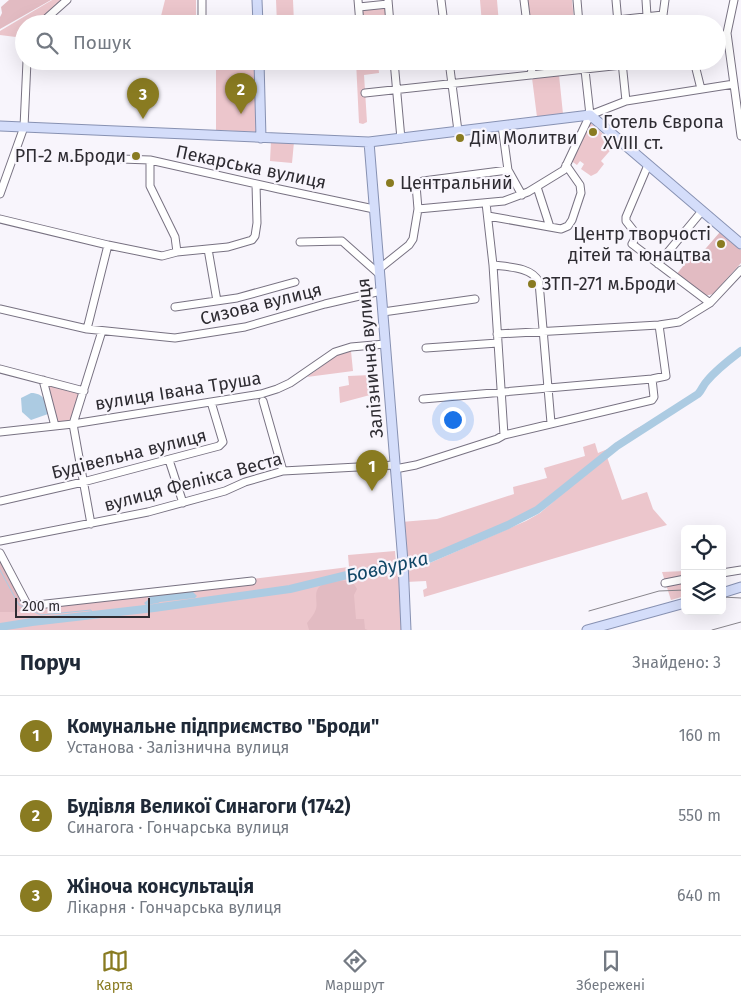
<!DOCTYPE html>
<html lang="uk">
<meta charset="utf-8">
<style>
:root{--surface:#fff;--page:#f2f2f3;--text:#1f2937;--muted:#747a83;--line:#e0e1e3;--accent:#897b21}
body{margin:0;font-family:"Fira Sans",sans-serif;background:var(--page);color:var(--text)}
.controls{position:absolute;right:15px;bottom:15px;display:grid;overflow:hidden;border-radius:8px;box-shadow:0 5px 20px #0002}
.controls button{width:45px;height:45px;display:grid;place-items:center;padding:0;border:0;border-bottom:1px solid var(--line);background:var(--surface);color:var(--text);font:25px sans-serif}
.scale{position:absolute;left:15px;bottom:12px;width:135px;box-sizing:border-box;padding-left:5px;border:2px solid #2e2c32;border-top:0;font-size:14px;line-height:18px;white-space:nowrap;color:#2e2c32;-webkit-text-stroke:4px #f8f5fc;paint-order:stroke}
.you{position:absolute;left:452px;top:419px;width:18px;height:18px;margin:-12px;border:4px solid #fff;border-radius:50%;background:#1a73e8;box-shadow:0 0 0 8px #1a73e833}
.badge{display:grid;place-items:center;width:32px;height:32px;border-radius:50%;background:var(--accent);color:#fff;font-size:16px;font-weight:700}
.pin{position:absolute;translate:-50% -41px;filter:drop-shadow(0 1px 2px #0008)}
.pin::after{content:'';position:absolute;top:26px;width:18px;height:15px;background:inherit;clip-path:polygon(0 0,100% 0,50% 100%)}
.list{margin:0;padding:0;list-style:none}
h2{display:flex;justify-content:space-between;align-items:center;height:65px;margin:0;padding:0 20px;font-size:21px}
h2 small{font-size:16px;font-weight:400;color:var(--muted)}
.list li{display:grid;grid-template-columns:32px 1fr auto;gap:15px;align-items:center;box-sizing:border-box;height:80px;padding:0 20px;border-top:1px solid var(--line)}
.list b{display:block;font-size:19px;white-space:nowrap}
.list p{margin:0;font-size:16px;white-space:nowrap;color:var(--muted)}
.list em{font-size:16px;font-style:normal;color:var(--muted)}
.icon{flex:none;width:28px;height:28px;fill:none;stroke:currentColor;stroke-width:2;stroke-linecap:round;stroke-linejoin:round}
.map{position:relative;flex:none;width:741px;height:630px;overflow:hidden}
.search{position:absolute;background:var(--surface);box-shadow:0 5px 20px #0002;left:15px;right:15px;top:15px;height:55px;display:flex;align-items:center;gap:12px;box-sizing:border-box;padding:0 18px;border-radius:28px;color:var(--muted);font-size:19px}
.sheet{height:305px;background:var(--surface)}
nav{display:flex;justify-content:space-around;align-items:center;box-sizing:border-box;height:70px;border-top:1px solid var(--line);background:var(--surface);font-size:14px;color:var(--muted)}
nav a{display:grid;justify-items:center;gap:2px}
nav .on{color:var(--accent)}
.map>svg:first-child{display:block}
</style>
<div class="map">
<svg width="741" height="630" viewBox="0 0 741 630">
<rect width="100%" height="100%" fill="#f8f5fc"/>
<!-- green -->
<path fill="#ecc6cc" d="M52,0h11l-27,24h-12v14l-24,-3v-4z
M165,0h31v24h-37z
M276,0h17l1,23 29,-1v2h-46z
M480,0h17l2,24h-17z
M527,0h45l2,21 -45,3z
M386,5l1,19h-27l-1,-17z
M216,61h40l1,71 -41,-2z
M356,61h22l1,12 -15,2 3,47 -4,2 -4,-1z
M559,75l4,39 -26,3 -5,-39z
M590,122l25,23 -14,16 3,3 -7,9 -6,3 -10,-7 3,-5 -4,-3 -3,4 -7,-5z
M271,141l23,1 -2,21 -22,-2z
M741,349v3l-23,19 -11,11 -5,10 -3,3 -20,12 -14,10 -29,17 -34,27 5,-4 15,43 25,-8 6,17 14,16 -243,72 -1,-7 4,-2 -1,-7 -20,1 -1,-12 9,-1 18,-7 94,-41 14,-8 26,-22 -31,24 -18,9 -85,37 -27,8 -4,-47 36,-3 77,-25 -1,-7 34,-9 -3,-10 41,-12 -2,-9 12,-4 3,10 12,-5 24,-18 29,-15 34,-22 7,-12 12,-12z
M351,351l2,20 -46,6 30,-22z
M371,375l1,17 -2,3 -30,8 -1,-16 10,-2 -1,-9z
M45,381l37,10 -11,32 -15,2z
M395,551l1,12h3l4,67h-403v-75l28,52 321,-40 -1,-12z
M685,571v25l-14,4 -9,-28z"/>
<!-- forest -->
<path fill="#e2bbc2" d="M9,0h42l-51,29v-12l2,-4 -1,-6z
M720,232l21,18v13l-28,31 -8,2 -29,-21 16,-20h8z
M0,561l28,51h-28z
M340,581c8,-1 13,0 17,8l-3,6 2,24h8l1,10 3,1h-59l-2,-7c3,-4 7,-8 9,-14 2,-7 -3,-17 4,-23 5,-4 14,-4 20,-5z"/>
<!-- water -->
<path fill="#accbe2" d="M31,393c13,0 16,9 17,21l-17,6 -9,-8 -1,-14z
M181,592h12l4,4 -2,2 -35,4 -2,1 -12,2 -2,-2 5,-4v-3z"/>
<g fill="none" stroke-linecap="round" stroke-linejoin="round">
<!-- stream -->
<path stroke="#accbe2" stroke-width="1" d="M0,570l19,35 22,10 50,-5 2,5"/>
<!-- river -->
<path stroke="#accbe2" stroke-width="8" d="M0,627l32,-5 122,-14 136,-19 57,-14 62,-10 15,-4 84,-36 29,-15 80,-64 81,-52c4,-4 5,-9 9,-13 10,-12 22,-21 34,-30"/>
<defs>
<path id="minor" d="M202,0v24
M358,0l2,24
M388,0l2,24
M441,0l3,24
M524,0l3,24
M577,0l2,24
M616,0l2,23
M646,0l1,16
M734,0l-7,33 14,103
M359,7l29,-3
M40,24l27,-24
M580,24l83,-9 2,-15
M394,61l7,78
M449,61l9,70
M531,61l1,14
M584,61l6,54
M694,61l7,28
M622,62l4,39
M365,93l257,-28
M590,115l36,-14 108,-17
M121,159l29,1 129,29 95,20
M150,160v26l25,51 2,15
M648,165l-22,52v4l11,14 -5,9 78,59
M508,170l14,25
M537,187l13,40
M0,194l24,-67 3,-66
M486,203l7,62 11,170
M418,209l-2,-24 7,-4 85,-11 -6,-44
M488,216l73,13 7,-3 4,-6 9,-27 -1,-8 -14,-20
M0,219l108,26 54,11 15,-4 51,-5 24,-7 3,-4 2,-13 -1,-39
M300,242l42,-1 37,33
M208,249l9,52
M658,264l44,-53
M493,265c15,2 39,2 46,17l12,141
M379,269l30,-24 4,-6 5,-30 86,-8 24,-9 36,-22 26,-55
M175,307l62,-9 58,-16
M0,309l87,20 88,9 70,-11 80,-23 56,-13
M383,312l92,-13
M87,329l21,-84
M497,334l162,-9 20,-3 31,-19 31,-33
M426,348l72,-5
M0,369l84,22
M43,380l12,46
M423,399l229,-20 14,-3 -7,-51
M263,401l20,70
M0,432l73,-8 188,-30 16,-5 13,-6 45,-31 16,-5 34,-3
M169,460l14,43
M395,469l21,-4 81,-26 7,-4 148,-35 2,-3 -2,-18
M0,501l83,-19 136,-36 4,-4 -12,-40
M91,524l-18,-100 29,-93
M0,541l148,-29 77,-21 20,-9 38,-11 112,-6
M0,553l28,53 224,-25
M722,573l19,-3
M665,583l20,-4"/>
<path id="major" d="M257,0l1,24
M259,61l2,77
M0,126l369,16 221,-27 151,129
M369,142l34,420 3,68
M722,593l19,-6
M587,630l98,-27"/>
</defs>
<!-- minor casing -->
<use href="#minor" stroke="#787282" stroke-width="9"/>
<!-- major casing -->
<use href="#major" stroke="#8791b2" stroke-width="11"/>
<!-- minor -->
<use href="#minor" stroke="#fff" stroke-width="7"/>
<!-- major -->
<use href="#major" stroke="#d4ddfa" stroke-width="9"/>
<!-- rail -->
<path stroke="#88858c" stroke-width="1" d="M722,597l19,1
M589,611l70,-20 26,-1
M712,630l29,-8"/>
</g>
<!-- markers -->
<g fill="#897b21" stroke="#f8f5fc" stroke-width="2">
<circle cx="593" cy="132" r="5"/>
<circle cx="460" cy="138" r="5"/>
<circle cx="136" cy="156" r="5"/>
<circle cx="390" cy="183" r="5"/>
<circle cx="721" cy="244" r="5"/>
<circle cx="532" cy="284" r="5"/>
</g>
<g text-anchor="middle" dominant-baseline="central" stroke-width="4.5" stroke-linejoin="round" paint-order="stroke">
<!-- poi labels -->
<g font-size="18" fill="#2e2c32" stroke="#f8f5fc" text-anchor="start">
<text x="603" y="122">Готель Європа<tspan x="603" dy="21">XVIII ст.</tspan></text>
<text x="470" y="138">Дім Молитви</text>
<text x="126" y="156" text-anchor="end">РП-2 м.Броди</text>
<text x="400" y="183">Центральний</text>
<text x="711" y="234" text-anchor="end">Центр творчості<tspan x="711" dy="21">дітей та юнацтва</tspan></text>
<text x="542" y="284">ЗТП-271 м.Броди</text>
</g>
<!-- street labels -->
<g font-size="18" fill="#2e2c32" stroke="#f8f5fc">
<text transform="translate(251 167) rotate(12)">Пекарська вулиця</text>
<text transform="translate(261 304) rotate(-14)">Сизова вулиця</text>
<text transform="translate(370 358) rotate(-95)">Залізнична вулиця</text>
<text transform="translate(178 391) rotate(-9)">вулиця Івана Труша</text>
<text transform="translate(129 454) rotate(-14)">Будівельна вулиця</text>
<text transform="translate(193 482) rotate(-15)">вулиця Фелікса Веста</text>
</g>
<!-- water labels -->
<g font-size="19" font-style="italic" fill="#124767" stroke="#f8f5fc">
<text transform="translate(387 567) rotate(-13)">Бовдурка</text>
</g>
</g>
</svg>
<div class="controls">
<button><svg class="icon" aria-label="locate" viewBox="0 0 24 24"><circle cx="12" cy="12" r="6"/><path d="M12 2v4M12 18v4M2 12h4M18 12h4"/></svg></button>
<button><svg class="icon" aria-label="layers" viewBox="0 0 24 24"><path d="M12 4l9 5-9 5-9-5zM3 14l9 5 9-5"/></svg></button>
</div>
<div class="scale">200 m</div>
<div class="you"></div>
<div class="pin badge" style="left:372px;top:491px">1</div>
<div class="pin badge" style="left:241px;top:114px">2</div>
<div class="pin badge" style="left:143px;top:119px">3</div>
<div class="search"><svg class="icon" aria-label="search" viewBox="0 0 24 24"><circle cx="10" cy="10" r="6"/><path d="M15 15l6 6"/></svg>Пошук</div>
</div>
<section class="sheet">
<h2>Поруч<small>Знайдено: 3</small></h2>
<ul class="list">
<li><span class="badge">1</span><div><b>Комунальне підприємство &quot;Броди&quot;</b><p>Установа · Залізнична вулиця</p></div><em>160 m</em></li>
<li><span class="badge">2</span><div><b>Будівля Великої Синагоги (1742)</b><p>Синагога · Гончарська вулиця</p></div><em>550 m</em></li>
<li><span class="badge">3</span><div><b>Жіноча консультація</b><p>Лікарня · Гончарська вулиця</p></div><em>640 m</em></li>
</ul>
</section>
<nav>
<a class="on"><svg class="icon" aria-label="map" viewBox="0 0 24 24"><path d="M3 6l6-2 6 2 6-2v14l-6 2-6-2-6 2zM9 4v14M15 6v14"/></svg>Карта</a>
<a><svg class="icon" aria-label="directions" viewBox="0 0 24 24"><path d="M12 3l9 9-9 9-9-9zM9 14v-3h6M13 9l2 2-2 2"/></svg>Маршрут</a>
<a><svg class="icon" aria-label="saved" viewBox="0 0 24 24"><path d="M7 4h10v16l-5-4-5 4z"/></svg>Збережені</a>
</nav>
